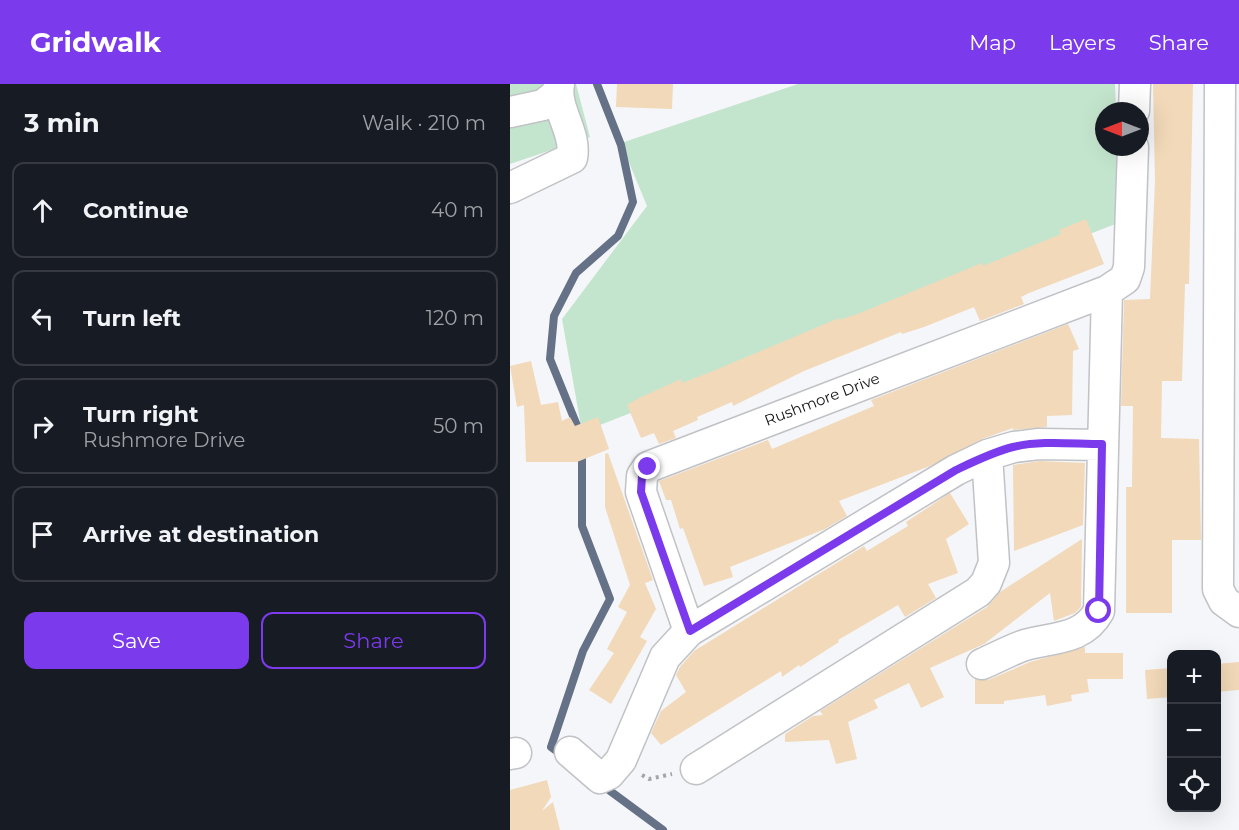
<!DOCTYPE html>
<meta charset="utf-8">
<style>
:root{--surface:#171b24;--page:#242831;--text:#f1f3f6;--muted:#9ea1a6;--line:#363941;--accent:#7c3aed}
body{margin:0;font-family:Montserrat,sans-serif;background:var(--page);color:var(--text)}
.controls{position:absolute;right:18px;bottom:18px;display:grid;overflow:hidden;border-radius:12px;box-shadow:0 6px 24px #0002}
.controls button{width:54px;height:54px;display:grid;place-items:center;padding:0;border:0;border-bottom:2px solid var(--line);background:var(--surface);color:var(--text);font:30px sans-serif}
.compass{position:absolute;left:585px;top:18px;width:54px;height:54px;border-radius:50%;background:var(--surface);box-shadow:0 6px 24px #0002;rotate:270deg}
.stop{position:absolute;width:18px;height:18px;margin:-14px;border:4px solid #7c3aed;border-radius:50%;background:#fff}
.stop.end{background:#7c3aed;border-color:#fff;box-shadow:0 2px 6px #0008}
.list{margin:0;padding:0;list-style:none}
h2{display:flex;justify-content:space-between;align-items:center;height:78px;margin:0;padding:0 24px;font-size:26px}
h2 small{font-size:20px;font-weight:400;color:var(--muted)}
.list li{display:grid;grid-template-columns:39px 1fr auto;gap:18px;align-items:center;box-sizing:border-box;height:96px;margin:0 12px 12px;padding:0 12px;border:2px solid var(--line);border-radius:12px}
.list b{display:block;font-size:22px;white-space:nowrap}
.list p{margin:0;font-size:20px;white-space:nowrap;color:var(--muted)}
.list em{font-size:20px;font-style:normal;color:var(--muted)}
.actions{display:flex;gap:12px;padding:18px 24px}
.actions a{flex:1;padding:14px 0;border:2px solid var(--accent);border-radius:12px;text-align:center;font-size:21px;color:var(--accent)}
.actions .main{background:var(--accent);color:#fff}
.icon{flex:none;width:33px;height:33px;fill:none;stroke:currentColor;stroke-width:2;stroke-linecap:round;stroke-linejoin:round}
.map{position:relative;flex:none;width:729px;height:746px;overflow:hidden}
header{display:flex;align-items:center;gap:36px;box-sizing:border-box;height:84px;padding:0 30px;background:var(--accent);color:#fff}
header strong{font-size:28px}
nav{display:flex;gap:33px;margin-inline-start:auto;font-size:21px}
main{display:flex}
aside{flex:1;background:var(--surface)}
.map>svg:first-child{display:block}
</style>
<header>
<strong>Gridwalk</strong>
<nav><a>Map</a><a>Layers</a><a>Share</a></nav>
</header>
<main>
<aside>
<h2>3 min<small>Walk · 210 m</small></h2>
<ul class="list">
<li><svg class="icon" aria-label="ahead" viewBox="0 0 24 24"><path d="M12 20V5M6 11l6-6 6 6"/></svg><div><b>Continue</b></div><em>40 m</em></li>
<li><svg class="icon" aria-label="left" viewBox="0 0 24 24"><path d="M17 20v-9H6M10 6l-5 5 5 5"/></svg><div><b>Turn left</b></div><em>120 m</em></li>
<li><svg class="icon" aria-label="right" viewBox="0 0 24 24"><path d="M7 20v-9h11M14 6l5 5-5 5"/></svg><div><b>Turn right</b><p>Rushmore Drive</p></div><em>50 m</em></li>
<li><svg class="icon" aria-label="arrive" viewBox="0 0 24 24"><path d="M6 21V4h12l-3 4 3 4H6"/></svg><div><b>Arrive at destination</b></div></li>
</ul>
<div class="actions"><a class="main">Save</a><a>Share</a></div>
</aside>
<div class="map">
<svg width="729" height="746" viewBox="0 0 729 746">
<rect width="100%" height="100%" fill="#f5f6f9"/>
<!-- green -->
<path fill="#c4e5cd" d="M0,0h66l14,53 -80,27z
M288,0h317l1,27h-12v36h12l2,76 -536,209 -20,-113 85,-113 -26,-63z"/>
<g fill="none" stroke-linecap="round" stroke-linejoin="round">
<!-- stream -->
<path stroke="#647186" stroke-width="8" d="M70,349l-30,-74 4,-43 22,-43 42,-37 15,-34 -12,-57 -24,-61
M52,671l-11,-8 32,-96 27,-52 -28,-73v-76
M92,701l61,45"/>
</g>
<!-- building -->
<path fill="#f1d9b9" d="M107,0h56l-1,25 -56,-2z
M643,0h40l-4,200h-4l-3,97h-20l-1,57 38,1 2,101h-29v73h-46v-126h6l1,-81h-12l3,-106 26,-1 5,-118z
M576,135l18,45 -75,29 -8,4 3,7 -44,17 -6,-14 -50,20 -22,7 -1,-2 -97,39 -71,35 -1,-4 -35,15 1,3 -25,11 3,7 -17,6 -5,-11 -13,5 -14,-33 12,-7 42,-19 1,4 31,-12 126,-53v2l21,-7 122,-50 1,3 78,-32 -2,-4z
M558,240l11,25 -6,2 -1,64 -25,1v11l-34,3v-2l-31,11 -52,27 -91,35 8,15 -22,13 -95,38 3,10 -29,9 -21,-58 -3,1 -9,-29h-5l-7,-19 109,-41 4,9 102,-43 -3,-6z
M21,277l10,44 17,-3 4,19 8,-4 5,9 23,-9 11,32 -32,13h-51l-2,-57 -7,2 -7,-41z
M98,369l45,127 -8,3 11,26 -16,28 7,4 -36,63 -22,-14 25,-37 -7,-4 20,-37 -9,-5 12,-22 -25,-78v-53z
M530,377l45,2 -2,62 -69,26 -1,-86z
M440,409l19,31 -23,15 12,34 -30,11 8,14 -31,19 -7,-12 -60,35 1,2 -39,25 -1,-2 -17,12 -1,-6 -120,74 -10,-12 10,-22 25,-19 -10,-17 4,-8 14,-16 170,-105 3,5 41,-25 -2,-4z
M572,455l-1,68 -6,6 -21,8 -4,-28 -66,51 -54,24 14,29 -23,11 -12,-25 -35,17 4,8 -30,14 9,37 -21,5 -7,-24 -44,2v-8l28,-18 10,-1 -3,-4 167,-104 13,-15z
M575,563v6h38v26h-36l2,13 -18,3 1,6 -25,5 -2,-11 -41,6v3h-29v-25l13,1 42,-18z
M729,578v28l-23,2v-28z
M662,584v29l-25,2 -2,-29z
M37,696l4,17 -9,14 11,-9 7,28h-50v-40z"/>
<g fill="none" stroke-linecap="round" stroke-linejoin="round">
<defs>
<path id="minor" d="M710,0l-2,505 6,12 15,11
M624,27l1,-27
M0,28l33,-7 14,-11
M0,104l62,-30c5,-26 -18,-49 -13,-74
M179,547l-48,-139 1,-16 6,-9 459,-176 18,-12 4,-12 4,-120
M472,580c14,-6 28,-14 43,-19 29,-8 58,-5 74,-34l8,-320
M60,668l30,26 9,-4 12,-14 44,-103 24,-26 267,-161 31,-15 27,-8 25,-3 63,1
M0,670l6,-1
M186,685l282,-177 8,-9 8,-20 -7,-108"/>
</defs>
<!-- minor casing -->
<use href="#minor" stroke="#c1c2c6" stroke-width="33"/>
<!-- path -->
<path stroke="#a5a5a8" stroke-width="4" stroke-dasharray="3 4.5" stroke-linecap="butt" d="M132,691l7,4 23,-5"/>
<!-- minor -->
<use href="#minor" stroke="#fff" stroke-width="30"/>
</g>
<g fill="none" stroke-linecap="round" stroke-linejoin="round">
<!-- route -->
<path stroke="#7c3aed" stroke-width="8" d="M138,383l-6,9 -1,16 49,139 266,-161c19,-9 37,-18 57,-23 28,-7 60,-3 89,-3l-3,167"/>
</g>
<g text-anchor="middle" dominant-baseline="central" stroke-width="4.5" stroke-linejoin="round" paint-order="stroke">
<!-- street labels -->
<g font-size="15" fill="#121213" stroke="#fff">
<text transform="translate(312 315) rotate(-21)">Rushmore Drive</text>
</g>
</g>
</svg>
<div class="controls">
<button>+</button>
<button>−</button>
<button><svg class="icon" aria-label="locate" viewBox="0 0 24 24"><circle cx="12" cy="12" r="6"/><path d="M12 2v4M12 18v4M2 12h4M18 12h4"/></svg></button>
</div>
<svg class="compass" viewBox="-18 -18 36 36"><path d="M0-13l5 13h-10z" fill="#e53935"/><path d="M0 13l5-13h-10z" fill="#9ea1a6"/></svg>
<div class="stop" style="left:589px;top:527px"></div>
<div class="stop end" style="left:138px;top:383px"></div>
</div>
</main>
